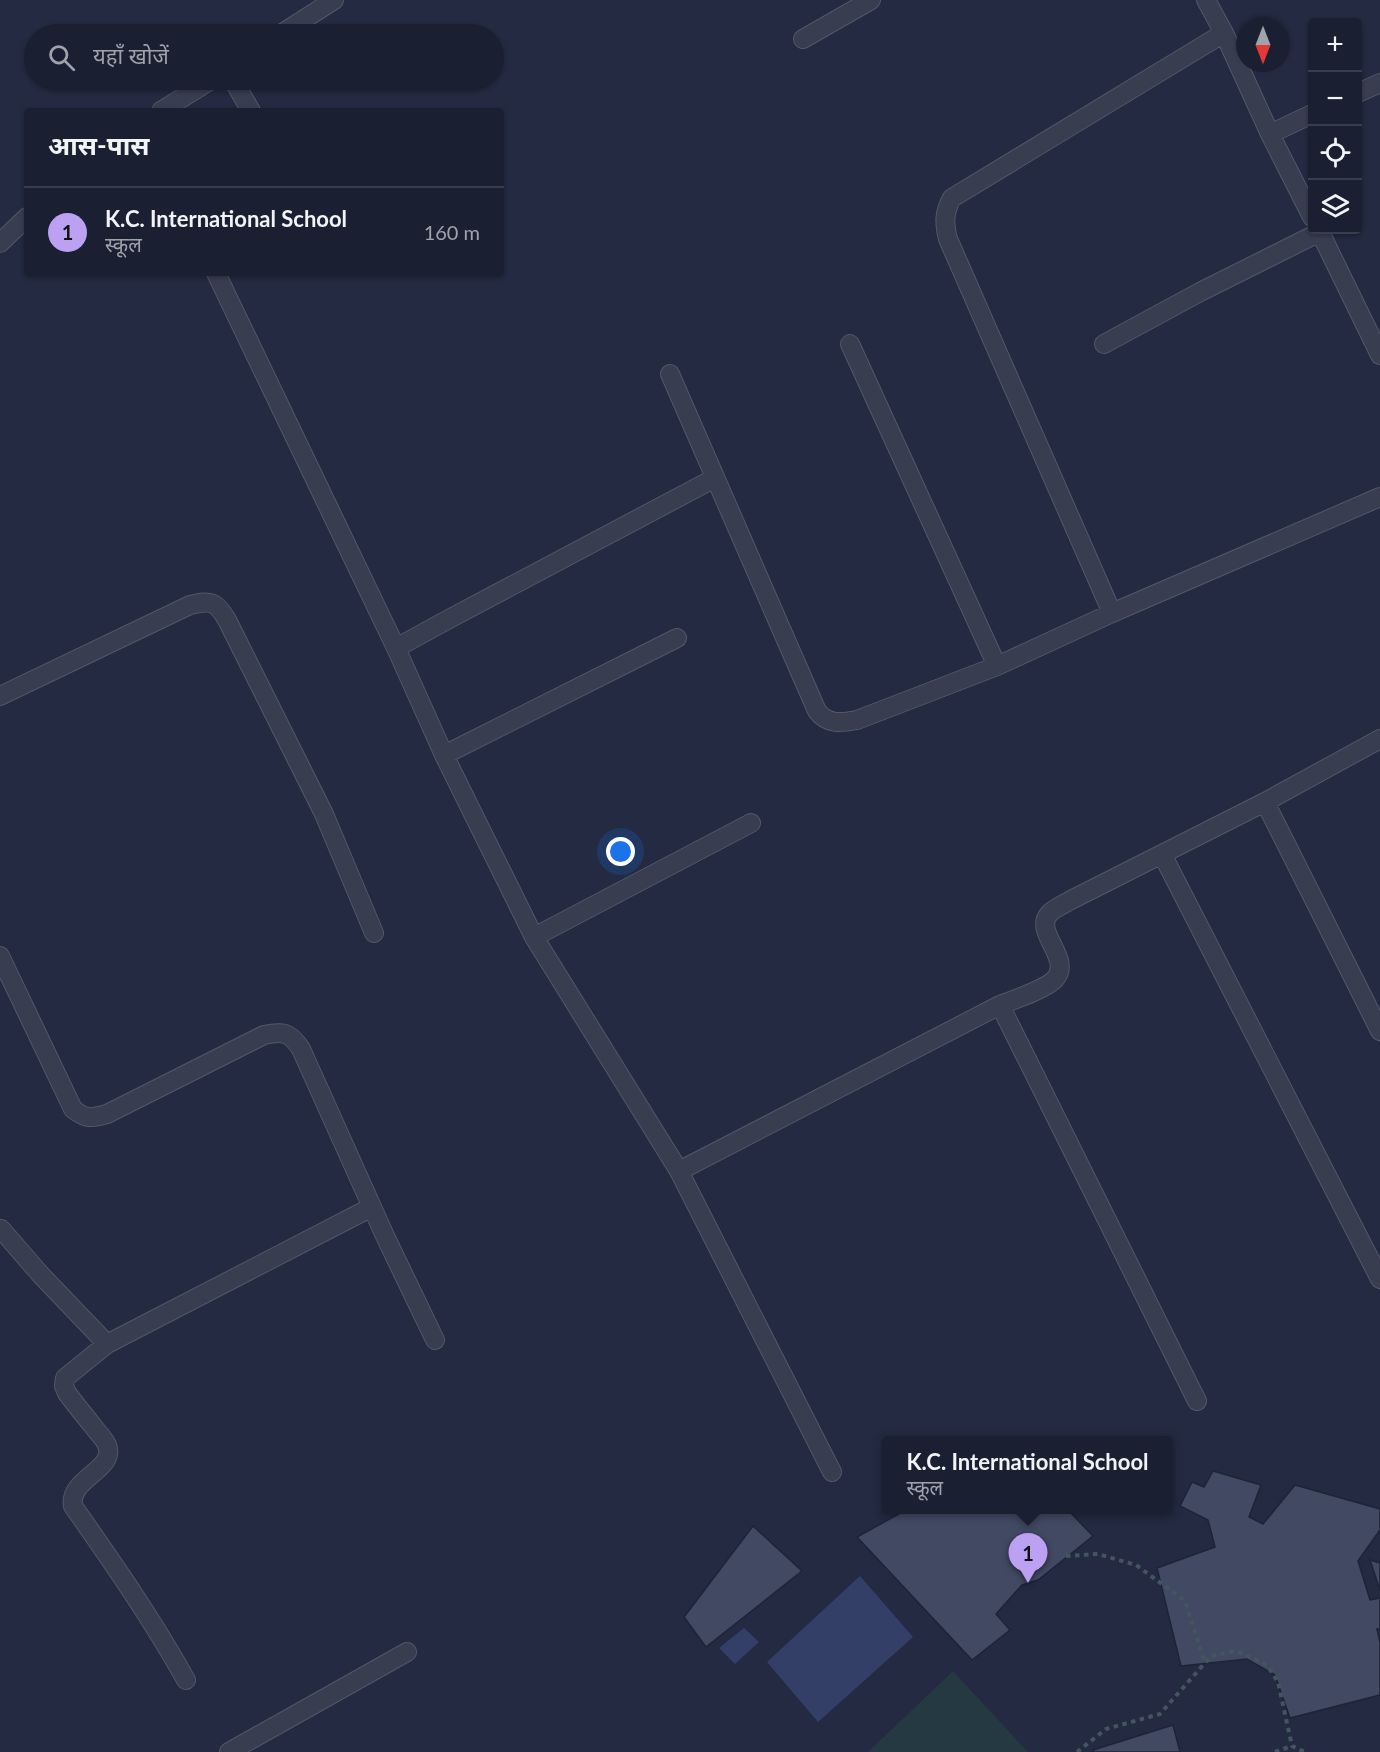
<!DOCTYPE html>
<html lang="hi">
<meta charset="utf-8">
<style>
:root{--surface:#1a2031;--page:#232839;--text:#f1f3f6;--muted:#9fa3ab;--line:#383e4d;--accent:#bca0f2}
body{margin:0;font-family:Lato,"Noto Sans Devanagari",sans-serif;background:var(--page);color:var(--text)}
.controls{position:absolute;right:18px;top:18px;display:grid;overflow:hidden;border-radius:6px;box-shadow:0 2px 4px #0004}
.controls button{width:54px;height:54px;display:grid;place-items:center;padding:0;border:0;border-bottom:2px solid var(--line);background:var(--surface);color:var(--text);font:30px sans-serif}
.compass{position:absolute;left:1236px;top:18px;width:54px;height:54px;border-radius:50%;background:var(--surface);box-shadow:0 2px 4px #0004;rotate:180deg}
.you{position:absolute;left:621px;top:852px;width:21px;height:21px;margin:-15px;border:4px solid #fff;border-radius:50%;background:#1a73e8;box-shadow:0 0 0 9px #1a73e833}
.badge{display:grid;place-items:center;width:39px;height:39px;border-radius:50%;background:var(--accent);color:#111;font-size:20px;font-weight:700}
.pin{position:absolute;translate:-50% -50px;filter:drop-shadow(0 2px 3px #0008)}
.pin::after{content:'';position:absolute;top:32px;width:21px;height:18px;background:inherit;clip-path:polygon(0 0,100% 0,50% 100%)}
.popup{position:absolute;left:882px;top:1436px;width:291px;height:78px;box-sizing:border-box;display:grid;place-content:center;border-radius:6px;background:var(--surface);filter:drop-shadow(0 2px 4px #0005);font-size:20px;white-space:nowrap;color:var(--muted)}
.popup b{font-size:22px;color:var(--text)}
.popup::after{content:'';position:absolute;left:50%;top:100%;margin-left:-12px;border:12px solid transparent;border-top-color:var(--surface)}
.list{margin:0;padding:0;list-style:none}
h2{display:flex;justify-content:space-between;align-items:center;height:78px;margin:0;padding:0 24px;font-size:26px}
h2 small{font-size:20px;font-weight:400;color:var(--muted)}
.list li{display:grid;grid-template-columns:39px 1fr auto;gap:18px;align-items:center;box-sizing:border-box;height:90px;padding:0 24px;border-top:2px solid var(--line)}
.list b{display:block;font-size:22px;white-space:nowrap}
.list p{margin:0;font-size:20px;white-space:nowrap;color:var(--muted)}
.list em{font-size:20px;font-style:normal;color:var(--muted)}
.icon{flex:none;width:33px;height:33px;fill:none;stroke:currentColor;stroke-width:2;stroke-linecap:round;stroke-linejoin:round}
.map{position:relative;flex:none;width:1380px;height:1752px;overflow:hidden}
.search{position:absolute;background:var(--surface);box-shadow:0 2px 4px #0004;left:24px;top:24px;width:480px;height:66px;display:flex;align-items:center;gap:15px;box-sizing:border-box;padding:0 21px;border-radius:33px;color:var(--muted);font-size:22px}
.panel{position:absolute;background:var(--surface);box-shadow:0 2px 4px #0004;left:24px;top:108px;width:480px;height:168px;border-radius:6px}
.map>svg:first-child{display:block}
</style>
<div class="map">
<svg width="1380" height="1752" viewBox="0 0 1380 1752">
<rect width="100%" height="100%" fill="#232a41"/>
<!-- green -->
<path fill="#253942" d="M953,1671l75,81h-160z"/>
<!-- water -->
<path fill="#343f67" d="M860,1576l53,61 -95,85 -51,-60z
M744,1628l15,14 -24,22 -16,-16z"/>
<!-- building -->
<path fill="#424963" stroke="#1e2438" stroke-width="1.5" d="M1213,1471l48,14 -12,32 14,7 32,-39 85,24v21l-22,31 12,39 10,-2v31h-3l3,13v53l-90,23 -15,-43 -28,-16 -66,7 -24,-98 58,-21 -7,-27 -28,-14 12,-24 12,5z
M906,1510h162l25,26 -55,44 -16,5 -26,29 14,16 -38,30 -115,-123z
M753,1526l49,45 -96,76 -22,-30z
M1370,1560l10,3v27z
M1173,1725l7,27h-86l-1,-2z"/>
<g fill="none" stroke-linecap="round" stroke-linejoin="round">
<defs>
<path id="minor" d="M1206,0l18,33 46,101 42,83
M803,39l68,-39
M233,80l18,31
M1358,93l22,-10
M1270,134l42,-20
M1319,230l61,125
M216,273l180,375 48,107 90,182 145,234 153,301
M850,344l147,322
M1104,344l96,-52 120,-60
M670,374l147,337c11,14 24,12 40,9l140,-54 115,-53 268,-116
M1112,613l-164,-374c-4,-16 -4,-27 4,-41l272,-165
M396,648l53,-29 266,-141
M0,696l190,-91c21,-5 26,-4 37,15l97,194 50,119
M444,755l233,-117
M1265,802l115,229
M1162,854l218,425
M534,937l217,-114
M0,956l73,153c14,11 18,9 34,5l157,-79c19,-4 26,-3 37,14l84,187 50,104
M1000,1005l197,396
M679,1171l321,-166c13,-5 46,-16 55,-26 18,-20 -22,-47 -6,-65 5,-6 14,-9 20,-13l196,-99 115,-63
M1,1229l39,45 67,70
M186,1680c-34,-61 -73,-117 -113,-174 -5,-28 44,-36 34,-61 -3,-7 -10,-13 -14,-19 -9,-11 -18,-22 -26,-33l-3,-7 1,-8 42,-34 265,-137
M229,1752l178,-100"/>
<path id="tertiary" d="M281,34l53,-34
M161,111l50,-31
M0,243l27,-26"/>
</defs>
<!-- minor casing -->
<use href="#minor" stroke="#52586b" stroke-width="20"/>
<!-- tertiary casing -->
<use href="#tertiary" stroke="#52586b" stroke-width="20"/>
<!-- path -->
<path stroke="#43565f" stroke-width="4" stroke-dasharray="4.5 4.5" stroke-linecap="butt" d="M1066,1556l32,-2 38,11 49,36 20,62
M1077,1752l29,-23 54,-15 51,-58 25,-5 31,14 11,17 14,64 13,6
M1275,1752l17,-6"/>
<!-- minor -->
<use href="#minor" stroke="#383d50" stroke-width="18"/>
<!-- tertiary -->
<use href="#tertiary" stroke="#383d50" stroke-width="18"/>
</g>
</svg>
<div class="controls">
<button>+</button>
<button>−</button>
<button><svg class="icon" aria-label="locate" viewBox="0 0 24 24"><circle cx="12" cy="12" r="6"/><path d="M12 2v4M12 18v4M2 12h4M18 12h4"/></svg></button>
<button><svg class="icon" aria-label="layers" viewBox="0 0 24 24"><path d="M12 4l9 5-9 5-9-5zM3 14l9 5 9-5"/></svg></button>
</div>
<svg class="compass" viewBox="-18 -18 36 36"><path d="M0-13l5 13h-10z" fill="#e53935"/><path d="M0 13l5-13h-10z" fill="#9fa3ab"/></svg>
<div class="you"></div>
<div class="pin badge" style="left:1028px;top:1583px">1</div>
<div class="popup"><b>K.C. International School</b>स्कूल</div>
<div class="search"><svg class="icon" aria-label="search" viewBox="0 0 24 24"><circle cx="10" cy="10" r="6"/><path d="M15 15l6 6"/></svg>यहाँ खोजें</div>
<section class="panel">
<h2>आस-पास<small></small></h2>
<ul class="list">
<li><span class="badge">1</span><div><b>K.C. International School</b><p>स्कूल</p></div><em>160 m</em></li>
</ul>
</section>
</div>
